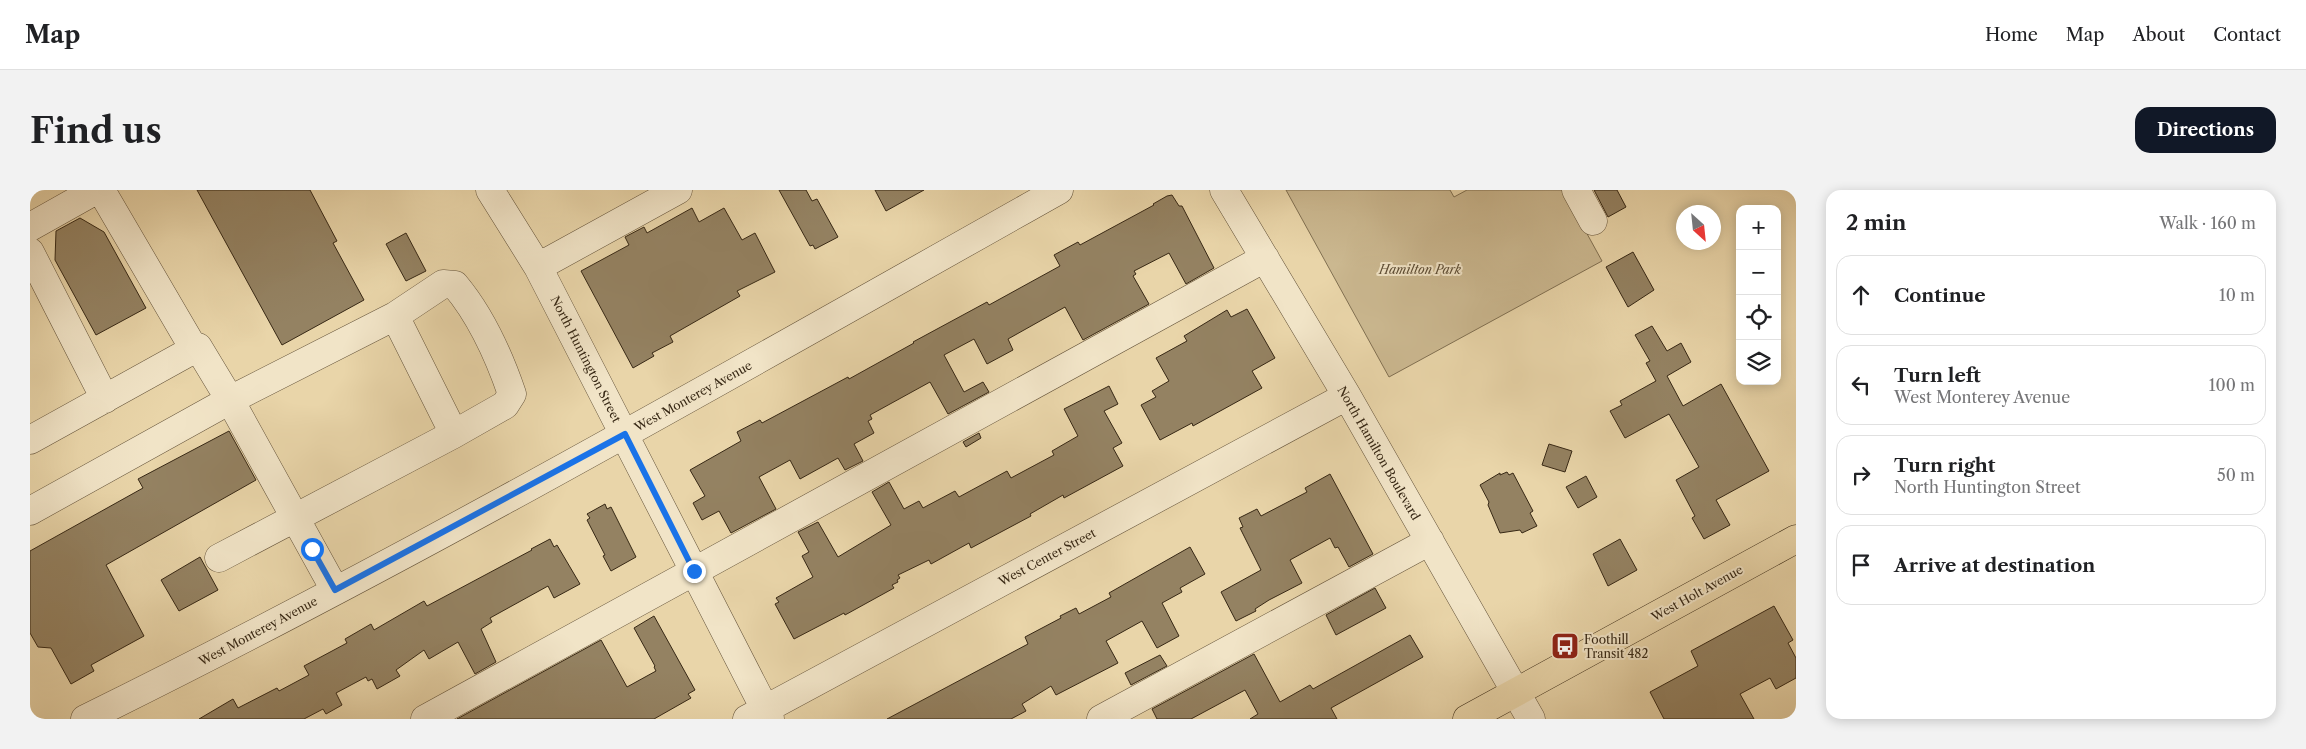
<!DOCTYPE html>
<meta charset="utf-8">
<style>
:root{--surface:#fff;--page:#f2f2f2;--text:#202124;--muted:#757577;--line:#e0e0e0;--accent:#111827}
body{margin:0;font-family:"Libre Caslon Text",serif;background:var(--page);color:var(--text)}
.controls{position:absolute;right:15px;top:15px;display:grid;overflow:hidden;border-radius:10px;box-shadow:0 2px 12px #0003}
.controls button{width:45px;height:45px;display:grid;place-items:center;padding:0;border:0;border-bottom:1px solid var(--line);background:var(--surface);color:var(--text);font:25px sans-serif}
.compass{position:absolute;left:1646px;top:15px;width:45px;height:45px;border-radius:50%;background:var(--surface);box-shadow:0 2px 12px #0003;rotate:153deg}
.stop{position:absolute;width:15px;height:15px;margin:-11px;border:4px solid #1a73e8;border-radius:50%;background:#fff}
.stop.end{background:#1a73e8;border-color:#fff;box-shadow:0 1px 5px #0008}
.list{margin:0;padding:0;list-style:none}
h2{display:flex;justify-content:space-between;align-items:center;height:65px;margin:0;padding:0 20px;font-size:21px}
h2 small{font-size:16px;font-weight:400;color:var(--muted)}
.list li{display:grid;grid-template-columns:32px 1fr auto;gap:15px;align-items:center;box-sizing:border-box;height:80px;margin:0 10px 10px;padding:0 10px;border:1px solid var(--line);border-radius:15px}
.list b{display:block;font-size:19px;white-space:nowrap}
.list p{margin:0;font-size:16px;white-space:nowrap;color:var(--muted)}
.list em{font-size:16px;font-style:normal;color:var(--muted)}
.icon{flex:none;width:28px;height:28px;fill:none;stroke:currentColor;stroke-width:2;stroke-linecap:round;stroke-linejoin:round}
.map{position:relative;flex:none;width:1766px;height:529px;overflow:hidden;border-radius:15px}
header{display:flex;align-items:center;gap:30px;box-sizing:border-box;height:70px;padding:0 25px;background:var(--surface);border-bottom:1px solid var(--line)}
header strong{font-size:24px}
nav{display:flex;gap:28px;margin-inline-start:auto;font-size:18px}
.intro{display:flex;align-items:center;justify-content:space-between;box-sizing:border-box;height:120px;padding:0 30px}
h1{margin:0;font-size:35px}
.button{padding:12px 22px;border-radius:15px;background:var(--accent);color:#fff;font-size:18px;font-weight:700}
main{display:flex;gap:30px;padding:0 30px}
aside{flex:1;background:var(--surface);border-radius:15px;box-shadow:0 2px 12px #0003}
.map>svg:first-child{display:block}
</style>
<header>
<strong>Map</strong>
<nav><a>Home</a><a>Map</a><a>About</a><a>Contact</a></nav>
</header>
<div class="intro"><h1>Find us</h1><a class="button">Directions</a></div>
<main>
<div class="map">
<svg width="1766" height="529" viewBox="0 0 1766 529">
<rect width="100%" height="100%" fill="#e9d5a9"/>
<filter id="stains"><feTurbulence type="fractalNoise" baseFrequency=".004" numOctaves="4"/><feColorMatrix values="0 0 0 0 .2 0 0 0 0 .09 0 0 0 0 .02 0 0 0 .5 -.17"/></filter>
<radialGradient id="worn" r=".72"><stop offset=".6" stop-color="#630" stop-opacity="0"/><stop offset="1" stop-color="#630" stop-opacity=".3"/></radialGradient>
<!-- green -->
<path fill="#cbb890" stroke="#817052" d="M1256,0h164l4,7 13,-7h96l39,71 -213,116z"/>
<!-- building -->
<path fill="#948262" stroke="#372815" d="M167,0h113l27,51 -4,2 31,57 -82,45z
M749,0h27l6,11 5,-2 21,38 -23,12 -2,-4 -3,1z
M845,0h49l-38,21z
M1564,0h23l9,17 -18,10z
M1142,5l7,11h3l32,62 -28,16 -17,-31 -35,18 2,3 -3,2 16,28 -66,36 -18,-33 -57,32 5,11 -26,14 -13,-25 -30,16 20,37 19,-10 6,10 -41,22 -18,-32 -60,33 2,4 -4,2 6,12 -20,11 9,17 -18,9 -7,-12 -38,21 -10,-19 -31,17 17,32 -45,24 -12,-22 -17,9 -9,-17 12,-7 -15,-26 51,-29 -4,-9 23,-12 2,3 86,-46 1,2 65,-36 -1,-1 74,-40 2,3 71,-39 -6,-11 24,-13 2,3 74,-40 -1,-1 14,-8z
M662,18l7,14 25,-14 18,32 13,-7 20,39 -38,19 3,5 -70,40 3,6 -21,11 2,3 -21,12 -52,-97 48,-26 -4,-8 19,-10 3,6z
M50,28l24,14 42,76 -50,27 -41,-75 1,-29z
M376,43l20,38 -20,10 -20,-37z
M1603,62l21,38 -26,17 -22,-40z
M1217,119l28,49 -23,13 10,17 -69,38 -1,-3 -32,17 -19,-35 15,-8 -4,-6 17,-10 -13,-23 31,-17 -3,-5 43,-26 4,7z
M1622,136l15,25 14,-8 10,19 -24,14 16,30 38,-22 48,87 -53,29 14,25 -26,14 -12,-21 3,-2 -19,-36 23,-13 -30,-53 -44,24 -15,-27 12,-6 -2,-4 36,-20 -10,-18 4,-2 -15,-26z
M1079,196l9,18 -14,7 18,32 -9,5 10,18 -59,32 -1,-3 -33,19 1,2 -60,32 -2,-5 -38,21 -2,-4 -31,15 2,3 -3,2 1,2 -6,3 2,3 -49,27 -1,-2 -50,26 -19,-35 4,-2 -3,-4 37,-21 -11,-21 7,-4 -11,-20 20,-10 20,35 53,-32 -19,-33 17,-10 15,27 15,-8 4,7 32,-17 4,6 48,-26 4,7 43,-23 -2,-4 26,-15 -14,-27z
M199,241l27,49 -150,85 38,71 -53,29 3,6 -23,13 -20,-36 -13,-1 -8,-14v-82l113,-63 -5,-9z
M949,243l2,5 -15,9 -3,-5z
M1519,254l23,7 -7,21 -23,-7z
M1477,282l2,3 4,-2 20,38 -3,2 7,13 -15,7 -2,-3 -20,3 -12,-28 1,-3 -9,-17 20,-12v2z
M1300,284l43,80 -24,13 -11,-20 -3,1 -5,-10 -40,22 12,23 -33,17 -14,9 1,2 -20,10 -15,-29 40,-22 -21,-42 3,-1 -4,-9 18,-9 4,7 46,-24 -2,-4z
M1556,286l11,21 -19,11 -12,-21z
M575,314l2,5 4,-2 25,50 -25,14 -8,-15 2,-1 -18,-35 3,-2 -3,-4z
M520,349l4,8 3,-2 23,39 -26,14 -6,-12 -58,32 2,4 -11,7 15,33 -21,12 -17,-32 -29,17 -5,-9 -28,20 4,6 -23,13 -5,-10 -4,2 -2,-4 -30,16 6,12 -16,9 -3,-5 -19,10h-105l34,-20 5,9 39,-20 2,3 30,-16 -5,-9 43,-23 -2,-4 26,-15 3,6 50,-29 3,5 105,-56 -1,-1z
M1590,349l17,31 -29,16 -15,-32z
M1160,357l15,27 -25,14 2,4 -20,11 17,33 -22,12 -15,-27 -36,20 12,22 -62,32 -5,-9 -29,18 4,7 -15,8h-124l141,-75 -3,-7 36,-19 -1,-2 16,-8 3,6 32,-17 -2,-4z
M170,367l18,33 -39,21 -18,-31z
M1345,398l11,20 -50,27 -10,-20z
M1744,416l19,34 -5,3 8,15v20l-20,11 -6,-11 -30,16 14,25h-90l-14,-27 48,-26 -7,-15z
M624,426l41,74 -7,4 3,4 -37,21h-197l144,-79 26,47 29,-16 -2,-4 1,-1 -21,-38z
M1380,445l13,22 -92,51 6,11h-87l8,-5 -13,-24 -54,29h-34l-5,-10 102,-55 26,48 30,-17 3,4z
M1130,465l7,11 -36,19 -6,-12z"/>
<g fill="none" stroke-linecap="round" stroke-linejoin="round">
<defs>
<path id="minor" d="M71,0l93,159
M460,0l48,77 232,452
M1194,0l123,206 184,323
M1546,0l17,31
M0,37l66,-37
M0,62l75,147
M508,77l140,-77
M365,126l48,-32 12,1c26,31 44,71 57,109l-7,11 -51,29
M0,250l168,-93 32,53 165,-84 59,118 -235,124
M0,321l200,-111 105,190
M55,529c331,-163 652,-348 974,-529
M395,529l840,-461
M717,529l600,-323
M1071,529l329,-178"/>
<path id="major" d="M1437,529l329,-180"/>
</defs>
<!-- minor casing -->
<use href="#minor" stroke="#64533a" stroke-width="29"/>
<!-- major casing -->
<use href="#major" stroke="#372815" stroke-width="29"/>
<!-- minor -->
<use href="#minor" stroke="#f1e4c7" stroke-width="28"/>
<!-- major -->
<use href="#major" stroke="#e9d5a9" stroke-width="28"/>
</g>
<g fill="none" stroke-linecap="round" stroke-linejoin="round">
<!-- route -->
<path stroke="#1a73e8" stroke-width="6" d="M282,359l23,41 290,-156 69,137"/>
</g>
<!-- icons -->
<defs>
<symbol id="bus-square" viewBox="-11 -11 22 22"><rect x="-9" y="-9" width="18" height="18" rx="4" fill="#8f2418" stroke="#f1e4c7"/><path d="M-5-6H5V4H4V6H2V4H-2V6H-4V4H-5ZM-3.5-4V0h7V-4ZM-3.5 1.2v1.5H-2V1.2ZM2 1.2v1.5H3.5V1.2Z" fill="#fff"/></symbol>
</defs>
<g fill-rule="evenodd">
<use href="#bus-square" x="1519" y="440" width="32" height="32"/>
</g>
<g text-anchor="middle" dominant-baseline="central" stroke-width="4" stroke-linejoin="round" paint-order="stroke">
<!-- park labels -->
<g font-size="12" font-style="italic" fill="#5c4c34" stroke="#f1e4c7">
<text x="1390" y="79">Hamilton Park</text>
</g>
<!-- street labels -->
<g font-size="12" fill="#372815" stroke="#f1e4c7">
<text transform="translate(556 169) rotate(63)">North Huntington Street</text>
<text transform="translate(663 206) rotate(-29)">West Monterey Avenue</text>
<text transform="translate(1349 263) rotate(60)">North Hamilton Boulevard</text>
<text transform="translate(1017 367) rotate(-28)">West Center Street</text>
<text transform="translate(1667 403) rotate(-29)">West Holt Avenue</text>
<text transform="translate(228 441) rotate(-28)">West Monterey Avenue</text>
</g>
<!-- poi labels -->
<g font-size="12" fill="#372815" stroke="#f1e4c7" text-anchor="start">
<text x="1554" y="449">Foothill<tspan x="1554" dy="14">Transit 482</tspan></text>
</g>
</g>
<rect width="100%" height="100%" filter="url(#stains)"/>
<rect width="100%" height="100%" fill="url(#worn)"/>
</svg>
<div class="controls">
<button>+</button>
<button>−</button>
<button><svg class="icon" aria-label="locate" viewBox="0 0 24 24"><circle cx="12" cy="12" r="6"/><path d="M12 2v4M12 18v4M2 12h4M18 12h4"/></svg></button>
<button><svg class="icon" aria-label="layers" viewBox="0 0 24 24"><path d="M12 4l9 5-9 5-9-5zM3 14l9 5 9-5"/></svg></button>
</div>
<svg class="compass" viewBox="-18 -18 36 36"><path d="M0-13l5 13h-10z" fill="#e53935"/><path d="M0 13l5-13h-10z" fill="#757577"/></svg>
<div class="stop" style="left:282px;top:359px"></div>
<div class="stop end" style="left:664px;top:381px"></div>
</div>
<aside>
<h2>2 min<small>Walk · 160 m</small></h2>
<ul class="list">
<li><svg class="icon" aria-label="ahead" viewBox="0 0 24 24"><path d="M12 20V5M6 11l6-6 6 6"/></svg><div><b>Continue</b></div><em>10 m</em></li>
<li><svg class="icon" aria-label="left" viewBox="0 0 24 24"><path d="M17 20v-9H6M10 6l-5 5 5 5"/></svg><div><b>Turn left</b><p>West Monterey Avenue</p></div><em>100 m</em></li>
<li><svg class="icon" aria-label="right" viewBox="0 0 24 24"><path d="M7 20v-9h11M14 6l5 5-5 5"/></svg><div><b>Turn right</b><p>North Huntington Street</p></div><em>50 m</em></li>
<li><svg class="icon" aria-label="arrive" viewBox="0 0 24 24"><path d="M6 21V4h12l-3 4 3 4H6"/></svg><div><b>Arrive at destination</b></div></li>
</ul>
</aside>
</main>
